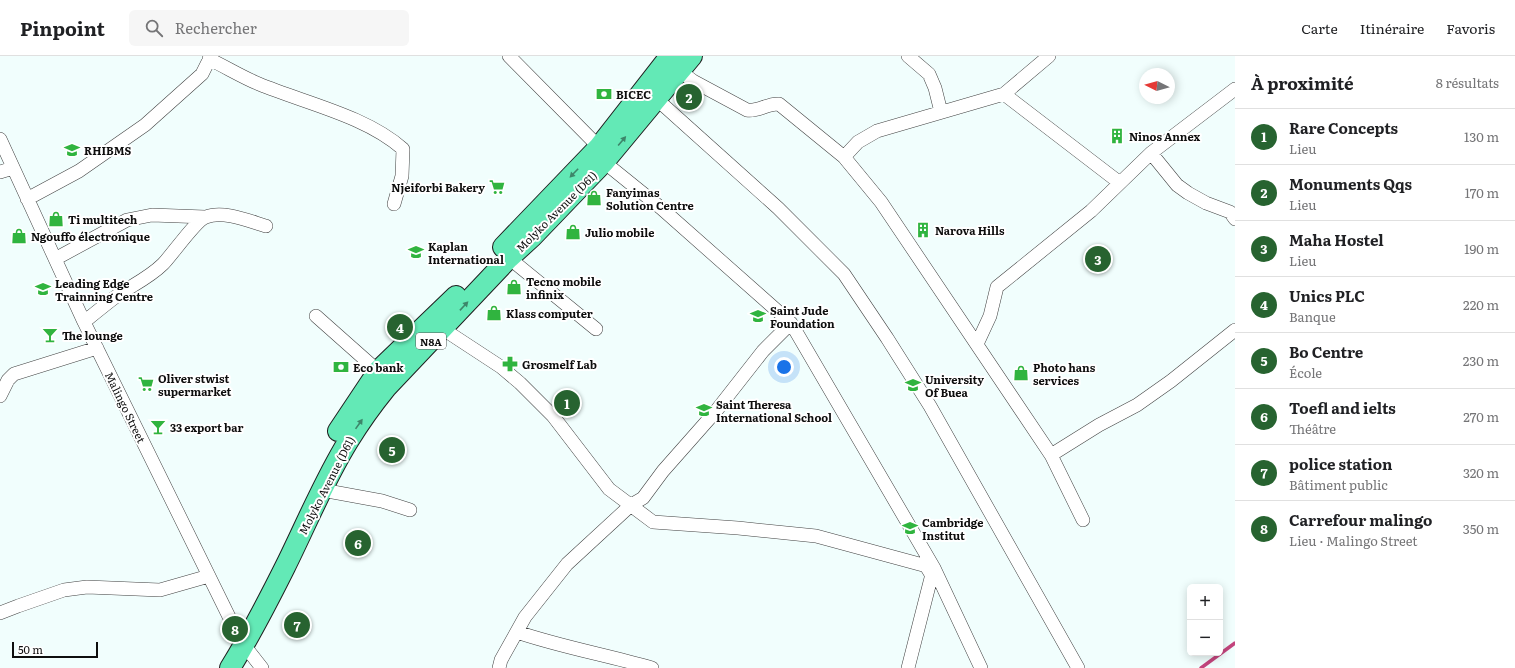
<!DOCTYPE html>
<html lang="fr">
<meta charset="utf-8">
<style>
:root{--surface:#fff;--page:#f6f6f6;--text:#202124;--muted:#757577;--line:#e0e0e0;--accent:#276330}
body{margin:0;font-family:Literata,serif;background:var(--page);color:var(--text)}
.controls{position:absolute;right:12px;bottom:12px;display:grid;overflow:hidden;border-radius:6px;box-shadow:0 2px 10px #0003}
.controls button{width:36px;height:36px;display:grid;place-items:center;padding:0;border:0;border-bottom:1px solid var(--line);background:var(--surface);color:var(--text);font:20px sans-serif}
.compass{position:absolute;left:1139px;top:12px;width:36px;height:36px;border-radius:50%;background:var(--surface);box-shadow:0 2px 10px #0003;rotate:275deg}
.scale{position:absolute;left:12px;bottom:10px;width:86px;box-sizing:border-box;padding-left:4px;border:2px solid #0e0e0e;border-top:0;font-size:11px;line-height:14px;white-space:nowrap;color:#0e0e0e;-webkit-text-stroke:3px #fff;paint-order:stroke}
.you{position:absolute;left:784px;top:311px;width:14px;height:14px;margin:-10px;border:3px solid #fff;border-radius:50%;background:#1a73e8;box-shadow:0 0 0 6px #1a73e833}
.badge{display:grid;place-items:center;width:26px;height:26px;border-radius:50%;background:var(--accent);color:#fff;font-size:13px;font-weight:700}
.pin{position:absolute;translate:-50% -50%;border:2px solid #fff;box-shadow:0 1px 4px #0006}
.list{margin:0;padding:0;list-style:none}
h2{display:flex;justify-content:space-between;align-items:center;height:52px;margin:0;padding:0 16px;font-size:17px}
h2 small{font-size:13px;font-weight:400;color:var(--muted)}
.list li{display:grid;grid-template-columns:26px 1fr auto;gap:12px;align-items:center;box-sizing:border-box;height:56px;padding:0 16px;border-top:1px solid var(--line)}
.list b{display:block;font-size:15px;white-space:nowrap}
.list p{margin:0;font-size:13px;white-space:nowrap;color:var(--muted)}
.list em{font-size:13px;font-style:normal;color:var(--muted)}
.icon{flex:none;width:22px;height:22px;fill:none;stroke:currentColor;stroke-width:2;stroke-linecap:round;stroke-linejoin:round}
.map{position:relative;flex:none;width:1235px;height:612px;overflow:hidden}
header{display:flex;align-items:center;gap:24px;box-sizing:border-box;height:56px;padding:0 20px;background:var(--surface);border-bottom:1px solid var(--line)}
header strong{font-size:19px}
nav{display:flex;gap:22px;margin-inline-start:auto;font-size:14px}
.search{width:280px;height:36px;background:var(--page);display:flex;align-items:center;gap:10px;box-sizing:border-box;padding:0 14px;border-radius:6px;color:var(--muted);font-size:15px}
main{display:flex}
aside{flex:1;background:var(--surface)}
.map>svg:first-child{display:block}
</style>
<header>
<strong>Pinpoint</strong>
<div class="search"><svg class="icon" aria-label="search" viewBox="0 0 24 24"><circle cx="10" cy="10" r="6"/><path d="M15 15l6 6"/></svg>Rechercher</div>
<nav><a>Carte</a><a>Itinéraire</a><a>Favoris</a></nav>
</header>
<main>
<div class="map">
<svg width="1235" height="612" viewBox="0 0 1235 612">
<rect width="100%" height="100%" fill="#f1fefd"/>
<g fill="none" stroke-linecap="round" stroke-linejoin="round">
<!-- stream -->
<path stroke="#c3457d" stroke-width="3.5" d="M1201,612l34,-25"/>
<defs>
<path id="minor" d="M509,0l90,91
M908,0l21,18 6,14 6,24
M209,3c17,8 33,18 50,25 46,19 107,32 144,65l-1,27 -8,28
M680,15l13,10 54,29c11,2 21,-7 32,-6l65,53 37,45 170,253 32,65
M651,38l127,114 66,66 43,64 43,68 148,262
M1004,38l45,-38
M0,83l84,183 153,311 7,12 18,23
M1151,97l26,32 11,8 18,10 24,9 5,7
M844,101l14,-15 19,-11 127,-37 116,89
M604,106l57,46 130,115 143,245 47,100
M0,116l13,-4
M27,143l52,-28 66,-46 57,-51 9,-18
M509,202l87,71
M55,203l72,-39 25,-5 53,2
M316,260l62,55
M84,266c11,-9 22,-18 34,-27 15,-10 32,-18 45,-31 9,-9 33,-44 43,-47 17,-7 43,4 60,9
M443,273l58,38 19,16 33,33 56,73 44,33 85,6 78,8 118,32
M977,288l13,-28 7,-29 94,-76 60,-58 84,-64
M0,340l8,-16 6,-6 83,-26
M1051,399l48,-30 38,-20 34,-24 64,-51
M322,434l60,11 28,9
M0,557l18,-7 46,-16 23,-3 73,3 49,-14
M517,576c44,15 90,23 135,36
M499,612l2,-8 24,-43 42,-53 64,-59 12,-7 20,-27 53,-60 47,-60 28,-28
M908,612l23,-90 1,-2 -6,-10"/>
<path id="highway" d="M503,191l96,-100 71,-91
M338,375l40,-60 78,-75
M230,612c20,-32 38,-67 55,-101 21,-42 39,-87 64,-127 11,-18 24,-36 37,-52l123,-130 23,-21 72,-75 88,-106"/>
</defs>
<!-- minor casing -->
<use href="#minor" stroke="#414141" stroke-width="14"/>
<!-- highway casing -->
<use href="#highway" stroke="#1f1f1f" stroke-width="22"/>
<!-- minor -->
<use href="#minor" stroke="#fff" stroke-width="13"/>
<!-- highway -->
<use href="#highway" stroke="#63e9b6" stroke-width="20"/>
</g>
<!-- one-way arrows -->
<defs><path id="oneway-solid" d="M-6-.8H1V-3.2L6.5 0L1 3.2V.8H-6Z"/></defs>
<g fill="#3d866a">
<use href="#oneway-solid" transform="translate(622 85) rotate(-50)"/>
<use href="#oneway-solid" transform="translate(574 117) rotate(134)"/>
<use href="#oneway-solid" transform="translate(464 250) rotate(-47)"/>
<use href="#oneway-solid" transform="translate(359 368) rotate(-55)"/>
</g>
<!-- icons -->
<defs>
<symbol id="bank-bare" viewBox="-9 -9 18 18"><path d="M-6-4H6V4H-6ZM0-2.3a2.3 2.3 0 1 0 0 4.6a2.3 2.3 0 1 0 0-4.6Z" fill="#30b43f" stroke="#fff" stroke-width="2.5" paint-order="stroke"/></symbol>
<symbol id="building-bare" viewBox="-9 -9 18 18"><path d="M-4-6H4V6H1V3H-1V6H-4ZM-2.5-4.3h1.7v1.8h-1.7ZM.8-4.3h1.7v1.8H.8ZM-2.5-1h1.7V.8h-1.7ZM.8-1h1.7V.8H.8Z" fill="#30b43f" stroke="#fff" stroke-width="2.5" paint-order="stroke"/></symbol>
<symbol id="university-bare" viewBox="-9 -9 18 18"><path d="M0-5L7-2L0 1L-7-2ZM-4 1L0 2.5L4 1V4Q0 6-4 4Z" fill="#30b43f" stroke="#fff" stroke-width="2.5" paint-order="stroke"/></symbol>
<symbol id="supermarket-bare" viewBox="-9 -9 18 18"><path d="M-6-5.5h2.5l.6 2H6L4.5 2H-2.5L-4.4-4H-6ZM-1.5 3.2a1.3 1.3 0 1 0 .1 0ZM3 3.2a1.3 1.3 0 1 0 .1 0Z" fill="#30b43f" stroke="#fff" stroke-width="2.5" paint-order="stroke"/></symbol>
<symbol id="shop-bare" viewBox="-9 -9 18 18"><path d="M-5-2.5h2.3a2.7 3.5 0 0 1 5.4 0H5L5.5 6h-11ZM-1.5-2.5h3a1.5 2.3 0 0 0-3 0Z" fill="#30b43f" stroke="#fff" stroke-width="2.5" paint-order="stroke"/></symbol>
<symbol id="school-bare" viewBox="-9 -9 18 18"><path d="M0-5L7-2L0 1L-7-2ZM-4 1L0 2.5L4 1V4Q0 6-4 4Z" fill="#30b43f" stroke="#fff" stroke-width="2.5" paint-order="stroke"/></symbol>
<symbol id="bar-bare" viewBox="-9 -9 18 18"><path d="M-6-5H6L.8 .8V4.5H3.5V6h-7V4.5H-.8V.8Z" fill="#30b43f" stroke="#fff" stroke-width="2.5" paint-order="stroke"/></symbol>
<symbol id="pharmacy-bare" viewBox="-9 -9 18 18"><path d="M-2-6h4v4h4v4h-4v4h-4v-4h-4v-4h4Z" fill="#30b43f" stroke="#fff" stroke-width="2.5" paint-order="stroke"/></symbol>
</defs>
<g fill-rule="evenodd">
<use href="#bank-bare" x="593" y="27" width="22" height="22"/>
<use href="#building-bare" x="1106" y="69" width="22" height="22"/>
<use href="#university-bare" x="61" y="83" width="22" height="22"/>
<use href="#supermarket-bare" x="486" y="120" width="22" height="22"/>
<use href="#shop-bare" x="583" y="131" width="22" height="22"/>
<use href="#shop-bare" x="45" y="152" width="22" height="22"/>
<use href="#building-bare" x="912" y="163" width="22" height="22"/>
<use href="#shop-bare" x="562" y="165" width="22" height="22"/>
<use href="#shop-bare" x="8" y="169" width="22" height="22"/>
<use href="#school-bare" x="405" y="185" width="22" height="22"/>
<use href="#shop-bare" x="503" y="220" width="22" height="22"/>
<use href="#school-bare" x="32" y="222" width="22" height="22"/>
<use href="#shop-bare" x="483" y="246" width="22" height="22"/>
<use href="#school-bare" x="747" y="249" width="22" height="22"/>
<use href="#bar-bare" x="39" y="268" width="22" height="22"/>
<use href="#pharmacy-bare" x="499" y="297" width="22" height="22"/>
<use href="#bank-bare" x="330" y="300" width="22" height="22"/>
<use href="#shop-bare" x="1010" y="306" width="22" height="22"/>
<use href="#supermarket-bare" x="135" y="317" width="22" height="22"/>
<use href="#university-bare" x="902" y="318" width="22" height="22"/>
<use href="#school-bare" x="693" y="343" width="22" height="22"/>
<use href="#bar-bare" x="147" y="360" width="22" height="22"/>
<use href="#school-bare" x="899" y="461" width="22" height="22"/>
</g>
<g text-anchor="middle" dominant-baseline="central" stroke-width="4" stroke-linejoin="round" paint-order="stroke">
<!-- shield labels -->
<rect fill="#fff" stroke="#565656" stroke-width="1" x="416" y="277" width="30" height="16" rx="3"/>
<g font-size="10" font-weight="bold" fill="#0e0e0e">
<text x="431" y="285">N8A</text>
</g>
<!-- poi labels -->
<g font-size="11" font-weight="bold" fill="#0e0e0e" stroke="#fff" text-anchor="start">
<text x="616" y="38">BICEC</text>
<text x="1129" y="80">Ninos Annex</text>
<text x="84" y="94">RHIBMS</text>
<text x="485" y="131" text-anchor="end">Njeiforbi Bakery</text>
<text x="606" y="136">Fanyimas<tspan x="606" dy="13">Solution Centre</tspan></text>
<text x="68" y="163">Ti multitech</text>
<text x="935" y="174">Narova Hills</text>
<text x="585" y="176">Julio mobile</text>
<text x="31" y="180">Ngouffo électronique</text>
<text x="428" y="190">Kaplan<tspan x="428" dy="13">International</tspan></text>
<text x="526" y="225">Tecno mobile<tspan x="526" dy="13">infinix</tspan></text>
<text x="55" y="227">Leading Edge<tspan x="55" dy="13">Trainning Centre</tspan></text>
<text x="770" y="254">Saint Jude<tspan x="770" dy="13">Foundation</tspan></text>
<text x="506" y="257">Klass computer</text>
<text x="62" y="279">The lounge</text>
<text x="522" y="308">Grosmelf Lab</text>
<text x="353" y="311">Eco bank</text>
<text x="1033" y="311">Photo hans<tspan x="1033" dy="13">services</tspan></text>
<text x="158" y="322">Oliver stwist<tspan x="158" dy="13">supermarket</tspan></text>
<text x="925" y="323">University<tspan x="925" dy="13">Of Buea</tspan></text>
<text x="716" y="348">Saint Theresa<tspan x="716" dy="13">International School</tspan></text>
<text x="170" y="371">33 export bar</text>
<text x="922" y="466">Cambridge<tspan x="922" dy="13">Institut</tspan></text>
</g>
<!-- street labels -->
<g font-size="11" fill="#0e0e0e" stroke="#fff">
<text transform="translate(556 155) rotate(-45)">Molyko Avenue (D61)</text>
<text transform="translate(126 351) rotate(64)">Malingo Street</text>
<text transform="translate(326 429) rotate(-63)">Molyko Avenue (D61)</text>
</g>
</g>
</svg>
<div class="controls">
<button>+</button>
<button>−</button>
</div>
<svg class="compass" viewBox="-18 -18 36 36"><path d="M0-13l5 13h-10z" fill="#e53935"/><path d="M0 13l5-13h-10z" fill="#757577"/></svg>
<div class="scale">50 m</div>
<div class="you"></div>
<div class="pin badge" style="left:567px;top:347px">1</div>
<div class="pin badge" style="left:689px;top:41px">2</div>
<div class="pin badge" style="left:1098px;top:203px">3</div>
<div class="pin badge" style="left:400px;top:271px">4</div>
<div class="pin badge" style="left:392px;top:394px">5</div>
<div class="pin badge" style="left:358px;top:487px">6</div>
<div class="pin badge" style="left:297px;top:569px">7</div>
<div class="pin badge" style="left:235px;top:573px">8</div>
</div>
<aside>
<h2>À proximité<small>8 résultats</small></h2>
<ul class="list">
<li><span class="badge">1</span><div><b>Rare Concepts</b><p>Lieu</p></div><em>130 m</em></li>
<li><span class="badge">2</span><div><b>Monuments Qqs</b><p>Lieu</p></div><em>170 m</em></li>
<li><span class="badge">3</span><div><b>Maha Hostel</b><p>Lieu</p></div><em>190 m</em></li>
<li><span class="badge">4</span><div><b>Unics PLC</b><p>Banque</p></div><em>220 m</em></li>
<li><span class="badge">5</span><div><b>Bo Centre</b><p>École</p></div><em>230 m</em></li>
<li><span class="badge">6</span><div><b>Toefl and ielts</b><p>Théâtre</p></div><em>270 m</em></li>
<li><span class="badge">7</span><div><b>police station</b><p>Bâtiment public</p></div><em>320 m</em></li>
<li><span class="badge">8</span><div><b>Carrefour malingo</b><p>Lieu · Malingo Street</p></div><em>350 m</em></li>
</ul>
</aside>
</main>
